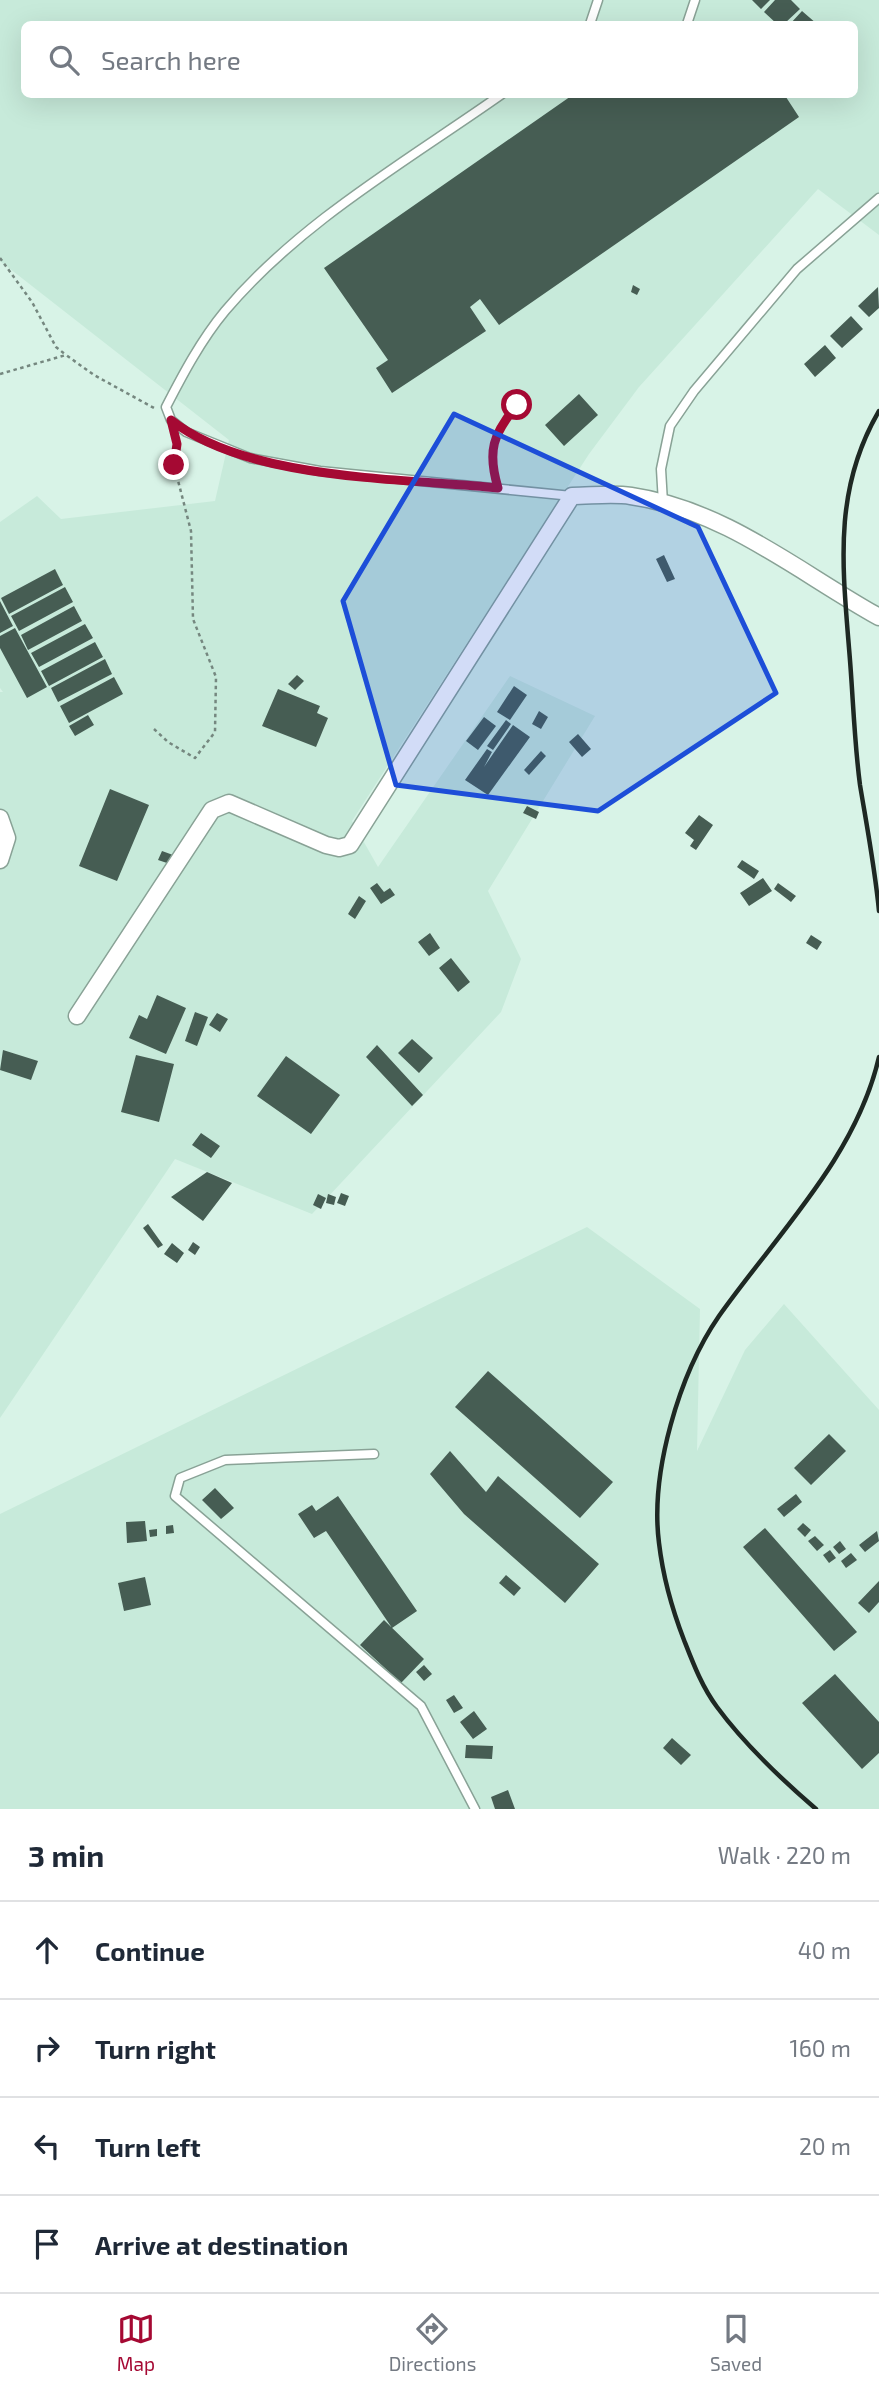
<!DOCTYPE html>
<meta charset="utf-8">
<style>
:root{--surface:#fff;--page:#f2f2f3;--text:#1f2937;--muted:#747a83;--line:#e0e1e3;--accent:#a50933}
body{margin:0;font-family:"Exo 2",sans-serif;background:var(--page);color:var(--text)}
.stop{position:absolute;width:21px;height:21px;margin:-16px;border:5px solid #a50933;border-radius:50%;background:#fff}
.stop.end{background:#a50933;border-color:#fff;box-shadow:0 2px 7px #0008}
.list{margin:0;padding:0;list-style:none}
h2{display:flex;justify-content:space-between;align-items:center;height:91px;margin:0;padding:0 28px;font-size:30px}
h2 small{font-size:23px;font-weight:400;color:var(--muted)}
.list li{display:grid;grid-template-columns:46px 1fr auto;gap:21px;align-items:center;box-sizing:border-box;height:98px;padding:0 28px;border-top:2px solid var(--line)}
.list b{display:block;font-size:26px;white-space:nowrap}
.list em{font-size:23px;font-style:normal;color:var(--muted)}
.icon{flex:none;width:38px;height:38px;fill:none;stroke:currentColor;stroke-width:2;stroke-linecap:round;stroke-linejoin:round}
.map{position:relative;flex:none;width:879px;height:1809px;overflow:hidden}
.search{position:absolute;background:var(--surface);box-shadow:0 7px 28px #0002;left:21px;right:21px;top:21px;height:77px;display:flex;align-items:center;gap:18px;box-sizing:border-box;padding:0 24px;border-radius:10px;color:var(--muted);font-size:26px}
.sheet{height:483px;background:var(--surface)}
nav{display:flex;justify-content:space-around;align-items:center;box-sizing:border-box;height:98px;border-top:2px solid var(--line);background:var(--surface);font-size:19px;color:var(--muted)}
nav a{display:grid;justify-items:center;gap:4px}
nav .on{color:var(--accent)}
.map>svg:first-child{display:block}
</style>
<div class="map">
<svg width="879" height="1809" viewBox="0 0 879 1809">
<rect width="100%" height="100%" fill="#d8f3e7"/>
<!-- built -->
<path fill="#c7eada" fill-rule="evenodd" d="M0,0h879v235l-61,-46 -179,198 -50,67 -237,367 26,46 132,-191 85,40 -107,175 33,68 -20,53 -189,202 -137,-55 -175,259v-726h3l-3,-4v-166l37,-26 24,23 154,-18 14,-61 -229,-179zM24,24h830v70h-830z
M587,1227l113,82 -3,142 48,-101 39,-46 95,106v399h-879v-295z"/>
<!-- building -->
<path fill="#465d53" d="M752,0h18l-9,9z
M775,0h16l9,9 -16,15h-7l-13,-12z
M802,11l15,13h-27z
M574,94h210l15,23 -300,208 -19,-26 -10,8 16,24 -94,62 -16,-25 12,-8 -64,-92z
M633,285l7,4 -3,6 -6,-3z
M878,287l1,21 -10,9 -11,-11z
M851,316l12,13 -21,19 -12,-12z
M825,345l11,13 -21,19 -11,-13z
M579,394l19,21 -34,31 -19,-21z
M664,555l11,24 -8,3 -11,-23z
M55,569l8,16 -54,29 -8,-16z
M65,587l8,15 -54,29 -8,-15z
M0,601l13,25 -13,7z
M74,606l8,15 -54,29 -7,-15z
M85,624l8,14 -54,29 -8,-14z
M15,628l32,59 -20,11 -27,-50v-12z
M95,642l8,15 -54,29 -8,-15z
M105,659l7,15 -54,28 -7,-14z
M297,675l7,6 -9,9 -7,-6z
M114,677l9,17 -54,29 -9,-17z
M514,686l13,9 -17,25 -13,-8z
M278,689l42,17 -3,7 11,5 -12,29 -54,-21z
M539,711l9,6 -7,12 -9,-5z
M88,715l6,10 -19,11 -6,-10z
M484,717l12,9 -18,24 -12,-9z
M506,720l5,4 -18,26 -6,-4z
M513,725l17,12 -42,58 -23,-15 22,-31 5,3 -8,15z
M578,734l13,15 -9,8 -13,-15z
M541,751l5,5 -17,19 -5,-5z
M110,789l39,16 -32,76 -38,-15z
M527,806l12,6 -3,7 -13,-6z
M699,815l14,10 -17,25 -6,-4 4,-6 -9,-7z
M162,851l11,4 -3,9 -12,-4z
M742,860l17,11 -5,8 -17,-12z
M763,878l9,13 -23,15 -9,-13z
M377,883l7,9 6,-4 5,7 -14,9 -11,-16z
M778,883l18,13 -5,6 -17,-13z
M359,896l7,5 -11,18 -7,-5z
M430,933l10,15 -11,8 -11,-14z
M811,935l11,7 -5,8 -11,-7z
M451,958l19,24 -12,10 -19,-24z
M157,995l29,13 -20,46 -37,-16 10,-23 8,4z
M195,1012l13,5 -11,29 -12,-5z
M217,1013l11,6 -8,13 -11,-7z
M412,1039l21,19 -14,15 -21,-20z
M377,1045l46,50 -11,11 -46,-49z
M3,1050l35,11 -7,19 -31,-10z
M136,1055l38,9 -15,58 -38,-10z
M286,1056l54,39 -29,39 -54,-38z
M201,1133l19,13 -9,12 -19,-13z
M207,1172l25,11 -29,38 -32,-24z
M341,1193l8,3 -4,10 -8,-3z
M318,1194l8,4 -5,11 -8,-4z
M328,1194l8,3 -2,8 -8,-2z
M148,1224l15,21 -5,3 -15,-20z
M193,1242l7,5 -5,8 -7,-5z
M172,1243l12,10 -7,10 -13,-9z
M488,1371l125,111 -33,36 -125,-111z
M829,1434l17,17 -35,34 -17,-17z
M450,1451l36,41 12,-16 101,88 -34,39 -101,-89 -34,-40z
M215,1488l19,20 -13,11 -19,-19z
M796,1494l6,8 -18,15 -7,-8z
M338,1496l79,115 -25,17 -66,-97 -12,7 -16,-24 14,-9 4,6z
M145,1521l2,20 -20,2 -1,-21z
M803,1523l8,7 -6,7 -8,-8z
M173,1525l1,8 -8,1v-8z
M765,1528l92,104 -23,19 -91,-104z
M157,1529v7l-7,1 -1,-7z
M877,1531l2,10 -14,11 -6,-7z
M815,1536l9,9 -7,6 -9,-10z
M840,1541l6,8 -7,5 -6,-7z
M830,1550l6,8 -7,5 -6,-8z
M851,1553l6,7 -11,8 -5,-7z
M506,1575l15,13 -7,8 -15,-13z
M145,1577l6,28 -27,6 -6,-28z
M879,1581v21l-10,11 -11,-10z
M384,1620l40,39 -23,24 -41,-38z
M424,1665l8,9 -8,7 -8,-9z
M835,1674l44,48v31l-17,16 -60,-66z
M454,1695l9,13 -9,5 -8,-13z
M474,1711l13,18 -14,10 -13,-17z
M672,1738l19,17 -10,10 -18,-17z
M466,1745l27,1 -1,13 -27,-1z
M508,1790l7,19h-20l-4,-12z"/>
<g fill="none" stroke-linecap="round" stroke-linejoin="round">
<defs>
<path id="service" d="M590,24l8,-24
M687,24l8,-24
M502,94c-95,67 -202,128 -277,217 -24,29 -42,63 -59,96l5,13 15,12 64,26 70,13 252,25
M663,503l-2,-34 9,-43 24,-35 103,-122 82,-71
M374,1454l-149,6 -45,18 -5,18 246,210 54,103"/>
<path id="minor" d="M0,818l7,20 -7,22
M77,1016l135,-206 17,-7 97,42 13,3 11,-3 222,-349c19,0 40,-3 59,0 95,14 167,76 248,121"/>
</defs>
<!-- service casing -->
<use href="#service" stroke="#89a296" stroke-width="11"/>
<!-- minor casing -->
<use href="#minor" stroke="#89a296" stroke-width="19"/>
<!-- path -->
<path stroke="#75877f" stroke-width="2.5" stroke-dasharray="3.5 3.5" stroke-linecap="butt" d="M0,258l32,44 24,45 10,8
M0,374l66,-19 28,20 60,33
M495,478c-8,-30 4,-51 22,-73
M154,729l14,13 27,16 20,-26 1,-55 -23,-58 -2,-88 -17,-66 1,-28"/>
<!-- service -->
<use href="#service" stroke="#fff" stroke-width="8"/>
<!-- minor -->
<use href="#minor" stroke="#fff" stroke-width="16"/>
<!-- rail -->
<path stroke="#1e2823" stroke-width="4.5" d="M879,411c-45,77 -37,151 -30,237 4,45 5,92 11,137 7,42 15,84 19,126
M816,1809c-36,-31 -71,-64 -99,-102 -15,-20 -24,-44 -33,-67 -12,-31 -21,-63 -25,-97 -9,-70 20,-169 60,-227 58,-82 137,-159 160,-259"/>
</g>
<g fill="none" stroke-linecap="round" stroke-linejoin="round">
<!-- route -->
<path stroke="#a50933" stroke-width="9" d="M174,465l3,-21 -6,-24c77,61 231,58 327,68 -11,-37 -5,-54 19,-83"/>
</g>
<!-- marked area -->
<path fill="#1d4ed8" fill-opacity="0.2" stroke="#1d4ed8" stroke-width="5" stroke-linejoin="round" d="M454,414l244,113 78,166 -178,118 -202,-26 -53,-184z"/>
</svg>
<div class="stop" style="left:517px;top:405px"></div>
<div class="stop end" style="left:174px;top:465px"></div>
<div class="search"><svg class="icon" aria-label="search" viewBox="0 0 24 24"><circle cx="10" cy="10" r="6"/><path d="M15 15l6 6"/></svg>Search here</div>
</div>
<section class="sheet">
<h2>3 min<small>Walk · 220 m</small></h2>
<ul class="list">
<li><svg class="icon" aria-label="ahead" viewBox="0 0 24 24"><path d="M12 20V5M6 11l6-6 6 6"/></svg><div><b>Continue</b></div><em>40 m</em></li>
<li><svg class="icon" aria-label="right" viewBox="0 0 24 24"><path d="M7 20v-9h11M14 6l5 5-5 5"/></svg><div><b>Turn right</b></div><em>160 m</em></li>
<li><svg class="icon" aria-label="left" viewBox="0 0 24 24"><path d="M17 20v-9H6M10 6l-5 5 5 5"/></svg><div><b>Turn left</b></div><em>20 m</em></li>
<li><svg class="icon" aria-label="arrive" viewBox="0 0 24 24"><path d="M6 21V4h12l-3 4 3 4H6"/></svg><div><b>Arrive at destination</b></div></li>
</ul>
</section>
<nav>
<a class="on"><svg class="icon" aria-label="map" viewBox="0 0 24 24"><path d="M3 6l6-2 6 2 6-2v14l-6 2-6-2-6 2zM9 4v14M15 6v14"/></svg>Map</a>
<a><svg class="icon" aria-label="directions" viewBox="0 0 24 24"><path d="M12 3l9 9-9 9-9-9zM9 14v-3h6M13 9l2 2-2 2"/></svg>Directions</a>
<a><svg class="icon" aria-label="saved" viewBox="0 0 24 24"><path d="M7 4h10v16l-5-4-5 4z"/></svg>Saved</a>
</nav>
